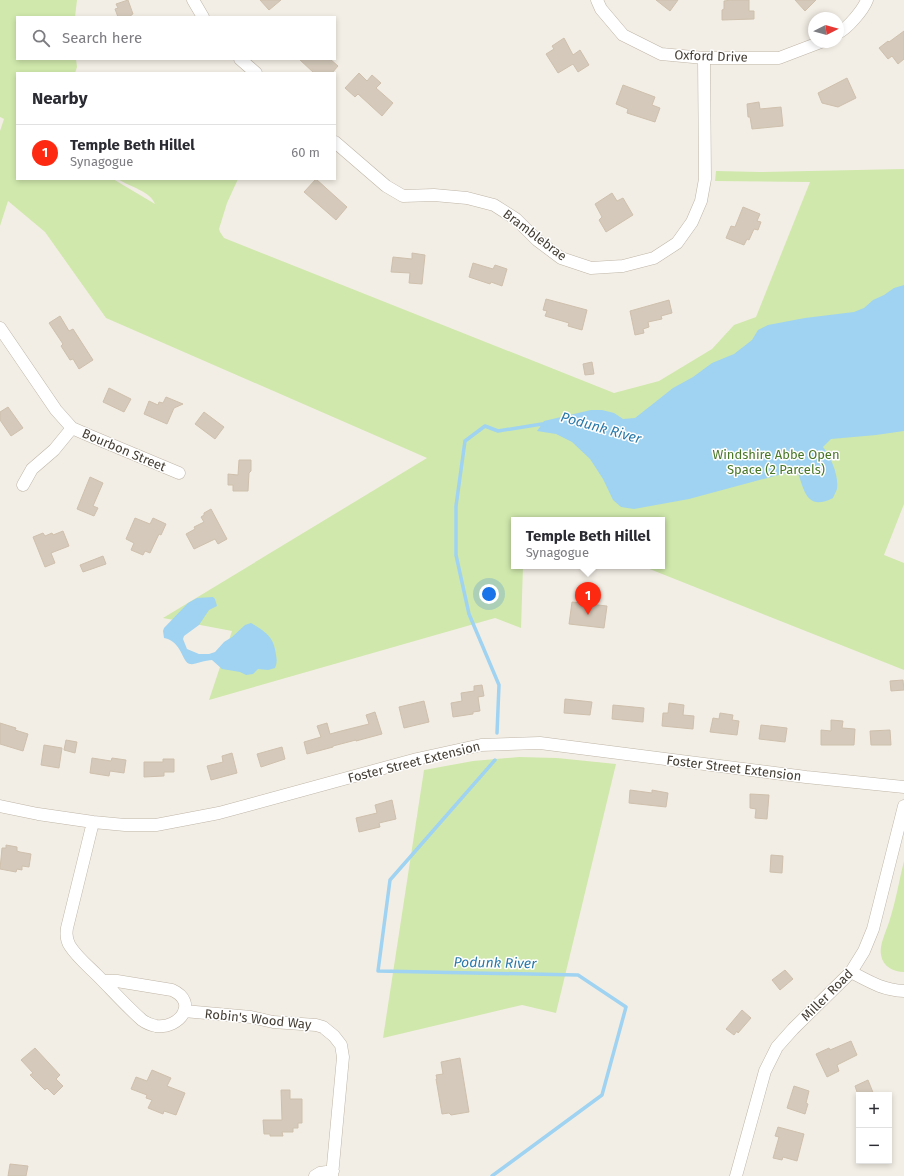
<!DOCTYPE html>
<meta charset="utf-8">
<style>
:root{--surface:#fff;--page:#f2f2f3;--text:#2b2b33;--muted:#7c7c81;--line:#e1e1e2;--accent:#fd2a11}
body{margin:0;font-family:"Fira Sans",sans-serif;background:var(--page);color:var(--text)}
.controls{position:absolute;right:12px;bottom:12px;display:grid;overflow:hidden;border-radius:0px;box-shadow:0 2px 6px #0003}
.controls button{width:36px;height:36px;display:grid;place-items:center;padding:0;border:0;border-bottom:1px solid var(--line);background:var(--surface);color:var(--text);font:20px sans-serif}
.compass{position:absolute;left:808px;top:12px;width:36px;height:36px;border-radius:50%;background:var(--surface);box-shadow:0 2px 6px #0003;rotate:84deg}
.you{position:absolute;left:489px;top:594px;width:14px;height:14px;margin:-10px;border:3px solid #fff;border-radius:50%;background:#1a73e8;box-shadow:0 0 0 6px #1a73e833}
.badge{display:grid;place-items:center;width:26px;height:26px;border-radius:50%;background:var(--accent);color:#fff;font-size:13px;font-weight:700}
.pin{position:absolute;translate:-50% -33px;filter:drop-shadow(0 1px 2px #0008)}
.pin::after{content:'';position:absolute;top:21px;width:14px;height:12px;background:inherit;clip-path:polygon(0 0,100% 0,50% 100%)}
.popup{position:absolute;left:511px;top:517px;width:154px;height:52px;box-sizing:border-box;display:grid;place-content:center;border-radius:0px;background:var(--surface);filter:drop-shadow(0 1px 3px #0005);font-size:13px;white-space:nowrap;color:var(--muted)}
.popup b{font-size:15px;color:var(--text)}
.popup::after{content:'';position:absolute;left:50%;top:100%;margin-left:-8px;border:8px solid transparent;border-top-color:var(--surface)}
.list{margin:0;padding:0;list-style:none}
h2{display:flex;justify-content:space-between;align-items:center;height:52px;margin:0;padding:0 16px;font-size:17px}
h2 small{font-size:13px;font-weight:400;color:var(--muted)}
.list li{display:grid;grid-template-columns:26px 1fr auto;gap:12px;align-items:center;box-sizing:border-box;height:56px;padding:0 16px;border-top:1px solid var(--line)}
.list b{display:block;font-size:15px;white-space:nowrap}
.list p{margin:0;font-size:13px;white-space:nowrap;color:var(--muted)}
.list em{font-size:13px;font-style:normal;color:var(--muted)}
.icon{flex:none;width:22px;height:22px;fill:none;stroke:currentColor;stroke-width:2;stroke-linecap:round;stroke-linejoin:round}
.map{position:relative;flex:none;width:904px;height:1176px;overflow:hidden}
.search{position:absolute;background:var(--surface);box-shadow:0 2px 6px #0003;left:16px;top:16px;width:320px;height:44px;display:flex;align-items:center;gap:10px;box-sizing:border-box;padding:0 14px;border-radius:0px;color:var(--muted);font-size:15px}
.panel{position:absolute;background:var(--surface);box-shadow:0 2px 6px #0003;left:16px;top:72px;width:320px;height:108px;border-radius:0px}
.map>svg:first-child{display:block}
</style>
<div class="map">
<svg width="904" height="1176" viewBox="0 0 904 1176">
<rect width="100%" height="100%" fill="#f3eee5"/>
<!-- green -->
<path fill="#d0e8ac" d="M0,0h77l-2,17h-58v42h59l1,8 -2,6h-58v106h96l42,25c-5,-13 -25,-17 -37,-25h120l-11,24 -8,26 1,3 4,6 390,155 45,-12 53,-32 22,-24 22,-8 54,-135 -95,-1 1,-10 44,1 144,-3v335l-20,51 20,8v107l-262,-104h20v-46h-148v46h9l-2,62 -26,-10 -286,82 23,-69 -69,-13 264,-160 -321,-140 -61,-86 -37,-31 -8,25v-95l4,-12 -4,-2z
M519,757l38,1 59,6 -60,249 -34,-8 -139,33 41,-268 49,-9z
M904,861v111c-10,0 -21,-5 -23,-17 -2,-11 6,-25 9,-36 6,-19 9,-38 14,-58z"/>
<!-- water -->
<path fill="#9fd3f1" d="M904,285v146l-28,4 -45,4 -8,8c8,10 16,29 14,42 -1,3 -3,6 -4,9 -27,14 -29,-9 -36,-28l-108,29 -55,10 -13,-2 -8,-7 -10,-21 -13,-20 -18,-17 -16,-8 -19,-3 7,-10 47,-11h11l12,3 9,6 12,-1 38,-30 20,-11 19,-14 22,-9 18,-14 6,-10 10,-5 37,-7 49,-6 10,-4 9,-8 11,-5 10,-7z
M213,597l2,2 2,7 -8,4 -10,15 -15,11 -1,3 4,10 12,5h10l6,-2 9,-10 8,-5 13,-12 6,-2c15,9 23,14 25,32 1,5 1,8 -1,13l-7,2 -10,-1 -5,5 -7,1 -6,-3 -18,-3 -10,-9c-7,0 -18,5 -22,4 -8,-1 -8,-23 -26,-26l-1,-7 1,-3 24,-25 9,-5z"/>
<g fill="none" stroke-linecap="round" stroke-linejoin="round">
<!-- stream -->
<path stroke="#9fd3f1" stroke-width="3.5" d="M497,733l2,-48 -30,-71 -13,-59v-49l9,-65 20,-15 13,5 44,-7 3,1
M492,1176l110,-81 24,-88 -48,-32 -200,-4 12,-91 105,-120"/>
</g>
<!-- building -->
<path fill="#d4c9ba" stroke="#cfc0ad" d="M128,0l5,14 -2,1v2h-13l-3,-8 3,-1 -2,-4z
M260,0h21l-12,10z
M656,0h22l-8,11z
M731,0h18v11h5v8l-32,1v-10l2,-1v-8z
M795,0h21l-11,11z
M904,31v28l-6,5 -6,-8 -4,3 -9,-11 9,-7 1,1z
M564,38l9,17 7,-5 9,15 -11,7 -5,-8 -15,9 -12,-19 8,-5 -2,-3z
M299,59h31l8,7 -6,7h-18z
M359,73l8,8 5,-6 9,8 -5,5 17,15 -11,13 -24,-22 -3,3 -10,-9z
M847,78l9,20 -18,9 -16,-4 -4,-10z
M623,85l32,12 -3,8 8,3 -5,14 -28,-9 1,-4 -12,-5z
M759,102l1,7 21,-2 2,19 -31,3 -2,-12h-2l-1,-13z
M316,179l31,28 -11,13 -32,-28z
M612,193l5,8 6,-3 10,17 -27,17 -7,-12 3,-3 -7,-13z
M743,207l17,7 -3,7 4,1 -3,8 -4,-1 -5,11 -2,-1 -3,6 -18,-7 5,-12 4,1z
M412,253l13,2 -3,29 -13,-1 1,-10 -19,-1 2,-15 19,2z
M473,263l20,6 2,-4 12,4 -5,17 -11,-4 -1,2 -21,-7z
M546,299l41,11 -5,20 -14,-4 1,-3 -24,-7 2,-5 -4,-1z
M669,300l3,13 -11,3 1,3 -14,3 1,5 -6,2 1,4 -9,2 -5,-24z
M60,316l9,15 4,-2 20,31 -14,9 -6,-10 -3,1 -9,-14 2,-2 -14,-21z
M592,362l2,12 -9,1 -2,-11z
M109,388l22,11 -7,13 -21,-10z
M166,397l17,7 -9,4 -7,16 -23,-10 5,-13 9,4 1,-3 4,1z
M8,407l15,21 -12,8 -11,-16v-8z
M204,412l20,15 -9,12 -20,-15z
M239,460h12v11l-2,2 -1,18h-15v-6h-5v-11l10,1z
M90,477l13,6 -10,23 5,2 -4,8 -17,-7z
M211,509l16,30 -9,5 -3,-5 -21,10 -8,-15 9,-5 -1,-2 10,-5 -3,-5 3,-2v-2z
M135,518l15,6 3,-6 13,6 -5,11 -2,-1 -9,19 -5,-2 -2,4 -12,-5 3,-7 -8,-4z
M63,531l6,15 -18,7 4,10 -10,4 -12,-30 10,-4 2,3 7,-3 1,2z
M103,556l3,8 -23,8 -3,-7z
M572,602l35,4 -3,22 -35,-4z
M903,680l1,10 -13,1 -1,-10z
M482,685l2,11 -6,1 2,14 -7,1v2l-20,3 -2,-14 11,-2 -1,-8 13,-2v-5z
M565,699l27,3 -2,13 -26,-2z
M424,701l5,21 -25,6 -5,-21z
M669,703l15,2 -1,10 11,1 -1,13 -31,-3 1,-13h5z
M613,705l31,3 -1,14 -31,-3z
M375,712l7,22 -26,7v-1l-23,6v1l-26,7 -3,-12 17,-5 -4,-11 10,-3 3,11 11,-3 28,-7 -3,-9z
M720,713l13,2 -1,5 7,1 -2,14 -27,-3 3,-14 6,1z
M831,720l12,1 -1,7 13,1 -1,16h-33v-15l10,1z
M0,723l16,5 -1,2 13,4 -5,17 -23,-7z
M761,725l26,3 -2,14 -26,-3z
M890,730l1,15h-20l-1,-14z
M66,740l11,2 -2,11 -11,-3z
M44,745l18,3 -3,20 -18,-3z
M282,747l3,12 -24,8 -4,-13z
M232,753l5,20 -26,7 -4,-14 16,-4 -1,-6z
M92,758l19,3 1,-3 14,2 -2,13 -14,-2 -1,5 -19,-3z
M163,759h11v13h-10v4l-20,1v-15h19z
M630,790l22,3v-3l16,3 -2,14 -37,-4z
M750,794l19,1 -2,24 -12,-1 1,-9 -6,-1z
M392,800l4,19 -17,4 1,4 -21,5 -3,-14 21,-5 -2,-8z
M6,845l11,2v4l3,1 11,2 -2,13 -7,-1v4l-5,-1 -1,3 -16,-3 2,-21h4z
M771,855l12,1 -1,17 -12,-1z
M785,970l8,9 -13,11 -8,-10z
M742,1010l9,8 -13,15 -1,-2 -3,4 -8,-6z
M851,1041l6,14 -20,10 2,6 -12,6 -11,-23 13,-6 1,2z
M35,1048l25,27 -4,4 7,7 -9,9 -7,-7 -2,2 -15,-15 3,-2 -12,-13z
M460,1058l9,54 -18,3 -2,-2 -7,1 -6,-35h1l-1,-4 7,-1 -2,-12z
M152,1070l19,8 -4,8 18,7 -9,22 -12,-4 -1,3 -15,-6 4,-8 -6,-2 1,-3 -16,-6 5,-12 11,4z
M868,1080l6,15h-16l-3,-9z
M794,1086l15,5 -3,12 2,1 -3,10 -18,-6z
M281,1090h9v9h12v24h-4v5h-5v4h-11l1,4h-13v-2h-6l-1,-14h19z
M778,1127l26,7 -7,27 -14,-4 -1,3 -9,-2 6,-21 -4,-1z
M10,1164l18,2 -2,10h-18z"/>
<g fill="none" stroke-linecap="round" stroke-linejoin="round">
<defs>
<path id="minor" d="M193,0l10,17
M597,0l4,9 22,26 38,19 43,4h75l42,-16
M838,33c10,-5 25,-23 29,-33
M240,59l16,14
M335,142l51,44 17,10 31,-1 33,3 27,7 22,14 21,21 24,18 30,10 32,-2 31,-8 23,-15 15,-21 9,-21 4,-22 -1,-121
M0,328l56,82 16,18 16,7 91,38
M23,485l9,-16 22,-19 18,-22
M0,806l38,8 55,8 32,3h31l63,-12 198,-54 64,-14 59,-2 266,34 98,10
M93,822l-26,106c-1,6 -1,12 3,18 7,11 18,20 27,29 15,15 29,31 45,45 4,3 9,5 14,6 24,3 43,-24 16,-36l-55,-9h-14
M851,972c19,10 32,18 53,19
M184,1011l67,6 22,5 43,3 7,2 11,9 7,9 2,12 -11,119
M315,1176l5,-3 13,-2
M736,1176l29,-105 12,-24 16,-18 58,-57 13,-21 9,-22 31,-123"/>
</defs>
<!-- minor casing -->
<use href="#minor" stroke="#beb5a7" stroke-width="13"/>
<!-- minor -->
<use href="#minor" stroke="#fff" stroke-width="12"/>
</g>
<g text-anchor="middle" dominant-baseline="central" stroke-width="3" stroke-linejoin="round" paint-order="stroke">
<!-- street labels -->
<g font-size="13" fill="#453e34" stroke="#fff">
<text transform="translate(711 56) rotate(2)">Oxford Drive</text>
<text transform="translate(535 235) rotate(37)">Bramblebrae</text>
<text transform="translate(124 450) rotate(23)">Bourbon Street</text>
<text transform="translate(414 762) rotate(-14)">Foster Street Extension</text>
<text transform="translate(734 768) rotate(7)">Foster Street Extension</text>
<text transform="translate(827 995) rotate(-45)">Miller Road</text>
<text transform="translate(258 1019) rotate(6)">Robin's Wood Way</text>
</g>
<!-- park labels -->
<g font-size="13" fill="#497727" stroke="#fff">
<text x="776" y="454">Windshire Abbe Open<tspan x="776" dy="15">Space (2 Parcels)</tspan></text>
</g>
<!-- water labels -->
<g font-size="14" font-style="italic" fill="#2b7aaa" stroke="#fff">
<text transform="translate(601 428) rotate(16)">Podunk River</text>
<text transform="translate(495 963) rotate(1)">Podunk River</text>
</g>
</g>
</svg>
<div class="controls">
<button>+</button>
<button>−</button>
</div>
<svg class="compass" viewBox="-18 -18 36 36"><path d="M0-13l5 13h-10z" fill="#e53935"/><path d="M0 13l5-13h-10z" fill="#7c7c81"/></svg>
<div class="you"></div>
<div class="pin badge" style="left:588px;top:615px">1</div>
<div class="popup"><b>Temple Beth Hillel</b>Synagogue</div>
<div class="search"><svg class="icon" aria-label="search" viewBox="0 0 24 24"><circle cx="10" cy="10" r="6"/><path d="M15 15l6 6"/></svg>Search here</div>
<section class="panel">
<h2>Nearby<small></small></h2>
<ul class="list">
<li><span class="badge">1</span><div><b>Temple Beth Hillel</b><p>Synagogue</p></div><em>60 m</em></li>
</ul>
</section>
</div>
